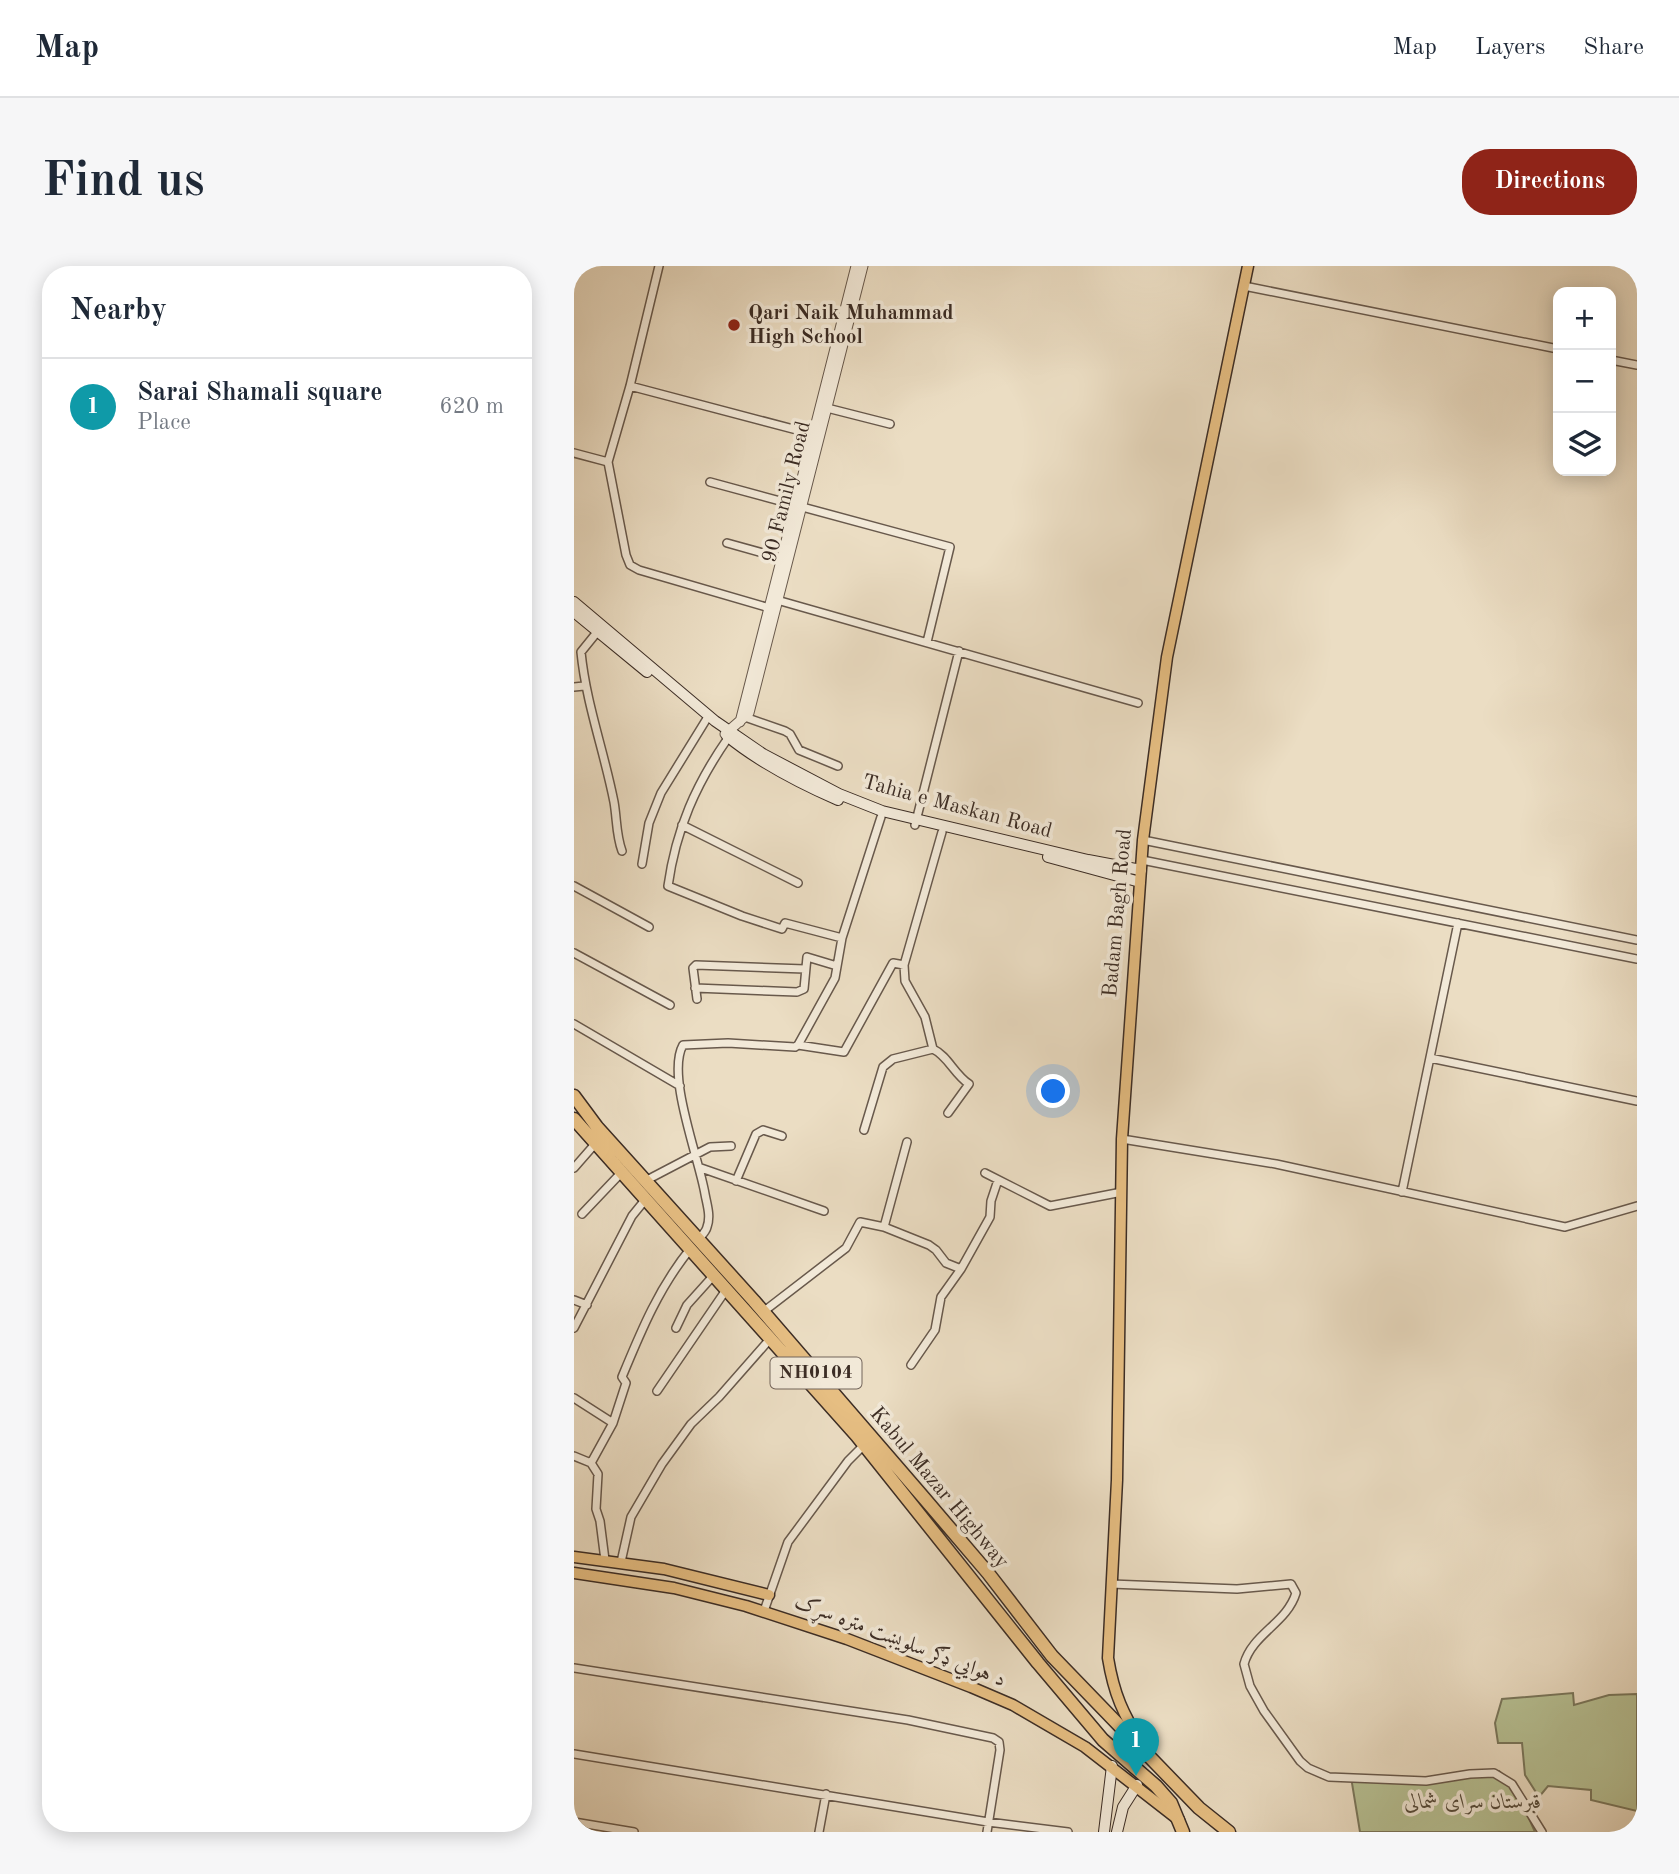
<!DOCTYPE html>
<meta charset="utf-8">
<style>
:root{--surface:#fff;--page:#f6f6f7;--text:#1f2937;--muted:#747a83;--line:#e0e1e3;--accent:#8f2418}
body{margin:0;font-family:"Old Standard TT",Amiri,serif;background:var(--page);color:var(--text)}
.controls{position:absolute;right:21px;top:21px;display:grid;overflow:hidden;border-radius:14px;box-shadow:0 4px 18px #0003}
.controls button{width:63px;height:63px;display:grid;place-items:center;padding:0;border:0;border-bottom:2px solid var(--line);background:var(--surface);color:var(--text);font:35px sans-serif}
.you{position:absolute;left:480px;top:826px;width:24px;height:24px;margin:-18px;border:5px solid #fff;border-radius:50%;background:#1a73e8;box-shadow:0 0 0 10px #1a73e833}
.badge{display:grid;place-items:center;width:46px;height:46px;border-radius:50%;background:var(--accent);color:#fff;font-size:23px;font-weight:700}
.pin{position:absolute;translate:-50% -58px;filter:drop-shadow(0 2px 4px #0008)}
.pin::after{content:'';position:absolute;top:37px;width:24px;height:21px;background:inherit;clip-path:polygon(0 0,100% 0,50% 100%)}
.list{margin:0;padding:0;list-style:none}
h2{display:flex;justify-content:space-between;align-items:center;height:91px;margin:0;padding:0 28px;font-size:30px}
h2 small{font-size:23px;font-weight:400;color:var(--muted)}
.list li{display:grid;grid-template-columns:46px 1fr auto;gap:21px;align-items:center;box-sizing:border-box;height:98px;padding:0 28px;border-top:2px solid var(--line)}
.list b{display:block;font-size:26px;white-space:nowrap}
.list p{margin:0;font-size:23px;white-space:nowrap;color:var(--muted)}
.list em{font-size:23px;font-style:normal;color:var(--muted)}
.icon{flex:none;width:38px;height:38px;fill:none;stroke:currentColor;stroke-width:2;stroke-linecap:round;stroke-linejoin:round}
.map{position:relative;flex:none;width:1063px;height:1566px;overflow:hidden;border-radius:28px}
header{display:flex;align-items:center;gap:42px;box-sizing:border-box;height:98px;padding:0 35px;background:var(--surface);border-bottom:2px solid var(--line)}
header strong{font-size:33px}
nav{display:flex;gap:38px;margin-inline-start:auto;font-size:24px}
.intro{display:flex;align-items:center;justify-content:space-between;box-sizing:border-box;height:168px;padding:0 42px}
h1{margin:0;font-size:49px}
.button{padding:18px 32px;border-radius:28px;background:var(--accent);color:#fff;font-size:24px;font-weight:700}
main{display:flex;gap:42px;padding:0 42px}
aside{flex:1;background:var(--surface);border-radius:28px;box-shadow:0 4px 18px #0003}
.map>svg:first-child{display:block}
</style>
<header>
<strong>Map</strong>
<nav><a>Map</a><a>Layers</a><a>Share</a></nav>
</header>
<div class="intro"><h1>Find us</h1><a class="button">Directions</a></div>
<main>
<aside>
<h2>Nearby<small></small></h2>
<ul class="list">
<li><span class="badge" style="background:#0f9aa8">1</span><div><b>Sarai Shamali square</b><p>Place</p></div><em>620 m</em></li>
</ul>
</aside>
<div class="map">
<svg width="1063" height="1566" viewBox="0 0 1063 1566">
<rect width="100%" height="100%" fill="#ebddc3"/>
<filter id="stains"><feTurbulence type="fractalNoise" baseFrequency=".00286" numOctaves="4"/><feColorMatrix values="0 0 0 0 .2 0 0 0 0 .09 0 0 0 0 .02 0 0 0 .5 -.17"/></filter>
<radialGradient id="worn" r=".72"><stop offset=".6" stop-color="#630" stop-opacity="0"/><stop offset="1" stop-color="#630" stop-opacity=".3"/></radialGradient>
<!-- green -->
<path fill="#b7c194" stroke="#7a775c" stroke-width="2" d="M999,1427l1,12 35,-10 28,-1v117l-46,-11v-10l-43,-4 -9,11 -14,-22 -3,-32h-24l-3,-20 7,-24z
M925,1505l15,14 21,47h-175l-9,-55 85,2 36,-7z"/>
<g fill="none" stroke-linecap="round" stroke-linejoin="round">
<defs>
<path id="minor" d="M85,0l-29,120 -22,76 18,93 4,10 9,5 134,39
M670,20l314,63
M1037,94l26,5
M56,120l186,49
M253,142l63,16
M0,187l34,9
M136,216l240,65 -23,95
M153,277l54,15
M203,334l361,103
M24,365l-17,21c5,51 23,99 33,150 3,17 2,33 8,49
M0,421l10,-1
M168,450l43,15 5,3 9,16 39,16
M154,472c-32,46 -52,91 -60,148l74,30 40,13 3,-6 57,15
M108,559l116,58
M341,559l44,-174
M569,574l494,100
M568,594l495,99
M68,598l7,-41 12,-30 45,-73
M0,620l75,41
M0,687l96,52
M121,722l102,4 7,-3 3,-32 30,9
M123,733l-4,-31 3,-3 109,4
M0,758l106,62
M224,779l37,-67 7,-40 39,-121
M359,783l-8,-32 -20,-36 -1,-16 38,-133
M856,792l207,43
M290,864l19,-63 10,-8 40,-10c15,7 21,25 36,35l-21,29
M548,873l154,25 289,63 72,-21
M0,902l21,-24
M127,902l123,43
M411,907l65,33 72,-14
M71,915l65,-34 21,-1
M162,915l20,-47 7,-4 19,6
M828,926l56,-269
M8,948l39,-41
M310,961l23,-85
M124,974c3,-4 8,-8 9,-13 4,-11 0,-22 -2,-33 -6,-36 -39,-119 -22,-149l45,-2 67,4 3,-2 46,7 49,-89 11,2
M0,1034l13,5
M189,1046l83,-64 14,-26 24,5 45,18 7,5 10,13 15,6
M0,1062l58,-112 13,-16
M102,1062l11,-23 27,-30
M337,1099l24,-35 6,-33 20,-28 29,-52 1,-16 7,-21
M83,1125l69,-101
M0,1132l39,25
M0,1190l17,7
M31,1294l-5,-39 -4,-12 2,-35 -7,-11 22,-40 13,-40 -4,-6c19,-46 37,-90 69,-129
M47,1296l10,-45 31,-53 29,-40 28,-27 51,-58
M537,1318l126,5 54,-5 5,9c-9,30 -44,41 -52,71l6,22 14,25 36,50 8,7 21,9 97,4 44,-7 24,-1 18,11 30,48
M190,1345l24,-69 60,-81 16,-16
M0,1402l334,52 85,18 6,4 1,8 -13,82
M0,1488l414,68 80,10
M0,1556l60,10
M245,1566l7,-38"/>
<path id="tertiary" d="M166,456l116,-456
M151,468l24,-21 114,-447"/>
<path id="secondary" d="M0,336l141,119 48,33 76,40 43,17 206,49 53,10
M0,346l73,60
M153,470c33,27 72,47 111,64
M474,591l92,25
M530,1566l8,-66
M543,1566l6,-25 14,-22"/>
<path id="primary" d="M0,1291l90,12 105,26
M0,1307l100,15 72,18 101,33 124,48 42,18 72,42 94,73
M568,1479c-19,-32 -28,-50 -34,-87l9,-178 5,-341 21,-299 24,-183 81,-391"/>
<path id="trunk" d="M0,830l23,31 157,174 170,197 64,75 64,83 147,152 30,24
M0,853l283,317 181,227 65,77 53,46 15,17 12,29"/>
</defs>
<!-- minor casing -->
<use href="#minor" stroke="#68594c" stroke-width="10"/>
<!-- tertiary casing -->
<use href="#tertiary" stroke="#68594c" stroke-width="11"/>
<!-- secondary casing -->
<use href="#secondary" stroke="#3c2d25" stroke-width="12"/>
<!-- primary casing -->
<use href="#primary" stroke="#3c2d25" stroke-width="13"/>
<!-- trunk casing -->
<use href="#trunk" stroke="#3c2d25" stroke-width="15"/>
<!-- minor -->
<use href="#minor" stroke="#f2e9d8" stroke-width="7"/>
<!-- tertiary -->
<use href="#tertiary" stroke="#f2e9d8" stroke-width="9"/>
<!-- secondary -->
<use href="#secondary" stroke="#f2e9d8" stroke-width="10"/>
<!-- primary -->
<use href="#primary" stroke="#e6be82" stroke-width="10"/>
<!-- trunk -->
<use href="#trunk" stroke="#e6be82" stroke-width="12"/>
</g>
<!-- markers -->
<circle fill="#8f2418" stroke="#f2e9d8" stroke-width="2.5" cx="160" cy="59" r="7"/>
<g text-anchor="middle" dominant-baseline="central" stroke-width="7" stroke-linejoin="round" paint-order="stroke">
<!-- shield labels -->
<rect fill="#f2e9d8" stroke="#73655b" stroke-width="2" x="196.5" y="1091.5" width="91" height="31" rx="5"/>
<g font-size="19" font-weight="bold" fill="#3c2d25">
<text x="242" y="1107">NH0104</text>
</g>
<!-- poi labels -->
<g font-size="21" font-weight="bold" fill="#3c2d25" stroke="#f2e9d8" text-anchor="start">
<text x="174" y="47">Qari Naik Muhammad<tspan x="174" dy="24">High School</tspan></text>
</g>
<!-- street labels -->
<g font-size="21" fill="#3c2d25" stroke="#f2e9d8">
<text transform="translate(213 226) rotate(-76)">90 Family Road</text>
<text transform="translate(383 541) rotate(15)">Tahia e Maskan Road</text>
<text transform="translate(544 647) rotate(-85)">Badam Bagh Road</text>
<text transform="translate(365 1222) rotate(50)">Kabul Mazar Highway</text>
<text transform="translate(326 1375) rotate(21)">د هوايي ډګر سلویښت متره سړک</text>
</g>
<!-- park labels -->
<g font-size="21" font-style="italic" fill="#554b3b" stroke="#f2e9d8">
<text x="899" y="1536">قبرستان سرای شمالی</text>
</g>
</g>
<rect width="100%" height="100%" filter="url(#stains)"/>
<rect width="100%" height="100%" fill="url(#worn)"/>
</svg>
<div class="controls">
<button>+</button>
<button>−</button>
<button><svg class="icon" aria-label="layers" viewBox="0 0 24 24"><path d="M12 4l9 5-9 5-9-5zM3 14l9 5 9-5"/></svg></button>
</div>
<div class="you"></div>
<div class="pin badge" style="left:562px;top:1510px;background:#0f9aa8">1</div>
</div>
</main>
